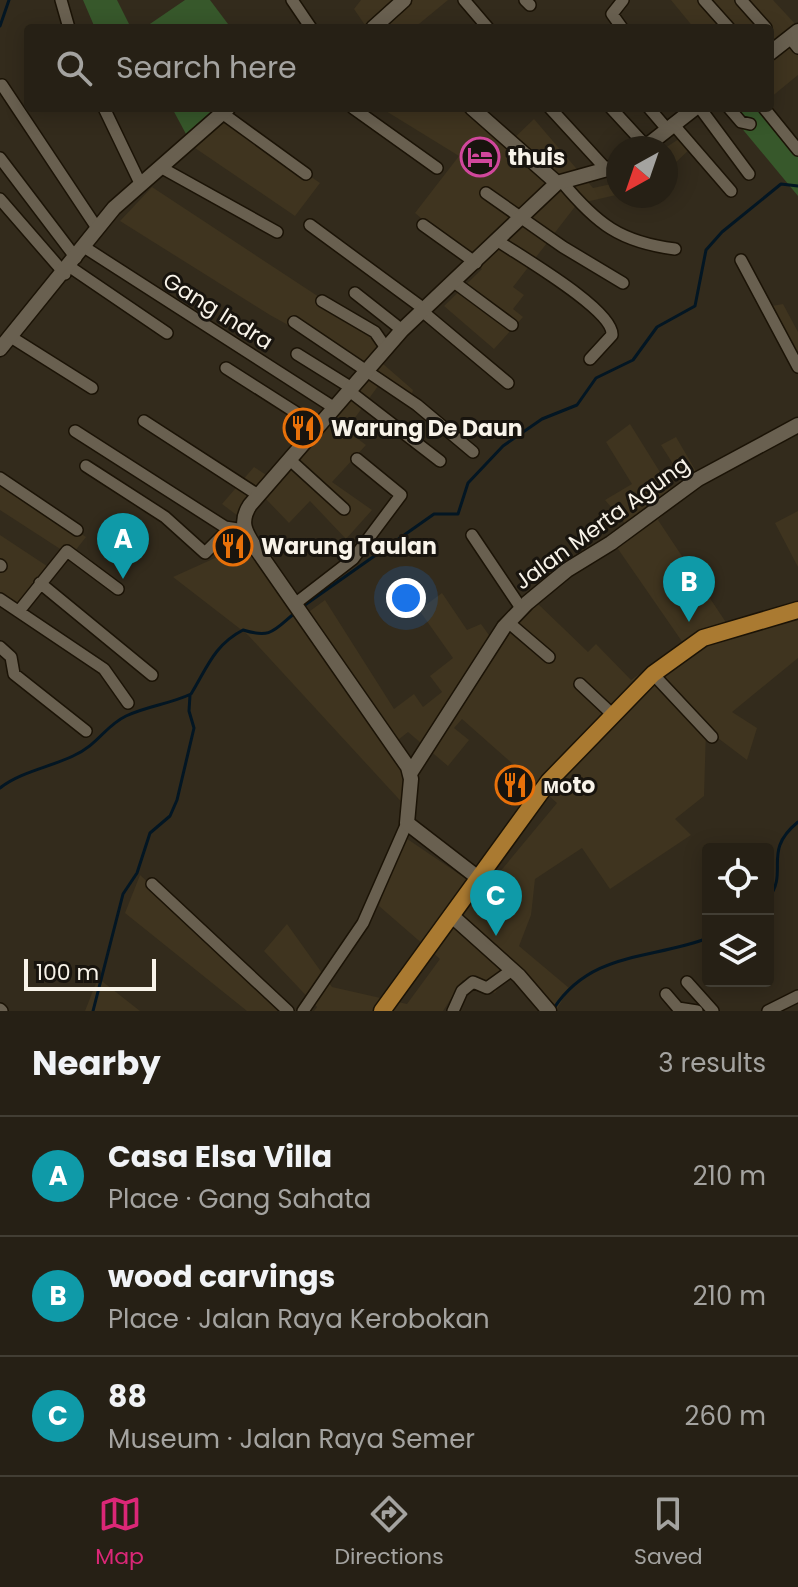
<!DOCTYPE html>
<meta charset="utf-8">
<style>
:root{--surface:#262015;--page:#322d22;--text:#f1f3f6;--muted:#a4a3a0;--line:#423e34;--accent:#db2777}
body{margin:0;font-family:Poppins,sans-serif;background:var(--page);color:var(--text)}
.controls{position:absolute;right:24px;bottom:24px;display:grid;overflow:hidden;border-radius:8px;box-shadow:0 4px 20px #0003}
.controls button{width:72px;height:72px;display:grid;place-items:center;padding:0;border:0;border-bottom:2px solid var(--line);background:var(--surface);color:var(--text);font:40px sans-serif}
.compass{position:absolute;left:606px;top:136px;width:72px;height:72px;border-radius:50%;background:var(--surface);box-shadow:0 4px 20px #0003;rotate:220deg}
.scale{position:absolute;left:24px;bottom:20px;width:132px;box-sizing:border-box;padding-left:8px;border:4px solid #f8f3e9;border-top:0;font-size:22px;line-height:28px;white-space:nowrap;color:#f8f3e9;-webkit-text-stroke:6px #18140e;paint-order:stroke}
.you{position:absolute;left:406px;top:598px;width:28px;height:28px;margin:-20px;border:6px solid #fff;border-radius:50%;background:#1a73e8;box-shadow:0 0 0 12px #1a73e833}
.badge{display:grid;place-items:center;width:52px;height:52px;border-radius:50%;background:var(--accent);color:#fff;font-size:26px;font-weight:700}
.pin{position:absolute;translate:-50% -66px;filter:drop-shadow(0 2px 4px #0008)}
.pin::after{content:'';position:absolute;top:42px;width:28px;height:24px;background:inherit;clip-path:polygon(0 0,100% 0,50% 100%)}
.list{margin:0;padding:0;list-style:none}
h2{display:flex;justify-content:space-between;align-items:center;height:104px;margin:0;padding:0 32px;font-size:34px}
h2 small{font-size:26px;font-weight:400;color:var(--muted)}
.list li{display:grid;grid-template-columns:52px 1fr auto;gap:24px;align-items:center;box-sizing:border-box;height:120px;padding:0 32px;border-top:2px solid var(--line)}
.list b{display:block;font-size:30px;white-space:nowrap}
.list p{margin:0;font-size:26px;white-space:nowrap;color:var(--muted)}
.list em{font-size:26px;font-style:normal;color:var(--muted)}
.icon{flex:none;width:44px;height:44px;fill:none;stroke:currentColor;stroke-width:2;stroke-linecap:round;stroke-linejoin:round}
.map{position:relative;flex:none;width:798px;height:1011px;overflow:hidden}
.search{position:absolute;background:var(--surface);box-shadow:0 4px 20px #0003;left:24px;right:24px;top:24px;height:88px;display:flex;align-items:center;gap:20px;box-sizing:border-box;padding:0 28px;border-radius:8px;color:var(--muted);font-size:30px}
.sheet{height:464px;background:var(--surface)}
nav{display:flex;justify-content:space-around;align-items:center;box-sizing:border-box;height:112px;border-top:2px solid var(--line);background:var(--surface);font-size:22px;color:var(--muted)}
nav a{display:grid;justify-items:center;gap:4px}
nav .on{color:var(--accent)}
.map>svg:first-child{display:block}
</style>
<div class="map">
<svg width="798" height="1011" viewBox="0 0 798 1011">
<rect width="100%" height="100%" fill="#332b1c"/>
<!-- built -->
<path fill="#3f341f" d="M361,0h87l-34,28h-47l-13,-19z
M671,0h102l25,27v48l-28,23v-70h-45l-5,-5 -6,5h-20z
M381,108h85l44,34 24,-23 59,69 23,-5v12l-39,9 -64,83 11,8 -11,14 10,8 -29,32 -50,-43 38,-37 -67,-56 44,-57z
M228,119l92,64 -25,33 -100,-68z
M682,137l9,11 -18,17 -7,-7 -1,-10z
M152,187l234,154 -22,26 -94,-52 -150,-94z
M783,304l15,28v36l-32,-61z
M382,363l31,27 -3,12 -29,-20 -35,48 20,15 -34,37 40,28 -26,29 -36,-38 -21,22 -25,-26 -22,22 -20,-15 32,-37 23,15z
M630,424l48,77 -20,19 77,116 63,-18v40l-66,54 25,16 -10,32 -41,-31 -2,67 -29,23 16,16 -81,54 -28,-41 -47,31 -4,36 -12,31 50,42 -13,23 -47,-40 -14,22 -32,-13 -20,31h-129l3,-4 -53,-56 23,-27 45,63 75,17 33,-45 -61,-53 21,-72 84,57 73,-88 -95,-84 -8,9 15,12 -21,26 -40,-34 -20,16 25,37 -5,24 -160,-174 -75,-58 42,-19 28,-21 63,77 19,-14 69,109 20,-15 9,13 19,-15 -12,-16 23,-18 -34,-48 23,-17 25,37 14,-6 18,25 26,-38 11,-9 52,50 8,-8 35,36 52,-37 -67,-97 18,-12 -29,-34 27,-16 -26,-42z
M676,437l28,48 -13,7 -30,-47z
M0,481l86,56 -15,19 -71,-46z
M798,511v56l-23,-44z
M0,535l56,37 -33,43 -23,-14z
M140,875l146,136h-39l-122,-98z
M98,978l42,33h-55z"/>
<!-- green -->
<path fill="#37582b" d="M83,0h34l14,28h-36z
M185,0h25l21,28h-87z
M172,108h43l-29,26z
M725,108h40l33,38v50z"/>
<g fill="none" stroke-linecap="round" stroke-linejoin="round">
<!-- stream -->
<path stroke="#031623" stroke-width="3" d="M0,26l9,-26
M302,607l132,-93h24l10,-31 35,-37 39,-27 35,-14 19,-27 37,-18 24,-33 38,-21 11,-56 16,-18 59,-48 17,2
M0,788c20,-16 50,-21 73,-32 25,-11 32,-30 53,-40 21,-10 44,-12 65,-22 16,-26 23,-49 52,-64 29,9 31,0 53,-18
M768,899c22,-28 -7,-47 30,-77
M554,1008c38,-57 96,-48 154,-70
M93,1011l30,-117 14,-21 13,-40 20,-17 7,-16 17,-72 -5,-17 1,-16"/>
<defs>
<path id="minor" d="M61,0l8,28
M292,0l19,28
M464,0l24,28
M525,0l5,5
M704,0l25,28
M741,0l25,28
M622,28l-10,-14 11,-14
M790,38l8,10
M2,85l95,143
M104,108l36,75
M353,108l84,60
M550,108l57,62
M611,108l35,38
M649,108l18,21
M700,108l49,66
M729,108l12,14 9,2
M764,108l34,42
M222,113l84,61
M673,124l58,67
M0,158l76,100
M162,168l115,64
M562,182c35,42 58,60 113,67
M486,193l77,54 60,36
M0,199l65,75
M310,225l114,84
M423,225l53,38
M498,241c22,15 116,69 114,94l-22,24
M84,247l249,160
M741,260l57,107
M70,267l97,66
M454,282l58,43
M355,293l47,37
M322,301l53,31 11,16
M422,311l86,72
M294,322l123,83 56,47
M11,337l81,51
M297,354l53,33
M226,368l91,58
M348,390l92,71
M144,421l114,74
M75,431l150,96 19,3
M289,459l55,50
M86,466l79,51 40,36 25,-25
M0,478l77,52
M472,535l49,73
M0,565l1,1
M40,583l112,92
M0,599l104,70 24,34
M296,603l57,-44 48,-64 -44,-36
M19,611l48,-60 51,38
M508,622l41,35
M0,647l11,10 3,17 72,57
M653,674l59,63
M580,684l32,30
M152,884l136,127
M687,982l26,29
M666,994l12,14 19,3
M0,1009l2,2
M303,1011l60,-88 44,-100
M453,1011l9,-20 11,-9 14,6 25,-18
M768,1011l30,-15"/>
<path id="tertiary" d="M373,28l31,-28
M770,53l28,-22
M472,108l85,75
M644,148l51,-40
M0,349l114,-141 114,-100
M411,772l93,-145 23,-24 40,-33 44,-27 87,-64 100,-54
M477,877l-70,-54 4,-44 -3,-12 -153,-220c-10,-15 -16,-25 -5,-42l152,-175 155,-147 61,-17
M451,915l68,61 30,35"/>
<path id="primary" d="M382,1011l167,-230 104,-107 50,-36 95,-28"/>
</defs>
<!-- minor casing -->
<use href="#minor" stroke="#1b1306" stroke-width="14"/>
<!-- tertiary casing -->
<use href="#tertiary" stroke="#1b1306" stroke-width="17"/>
<!-- primary casing -->
<use href="#primary" stroke="#1b1306" stroke-width="19"/>
<!-- minor -->
<use href="#minor" stroke="#696050" stroke-width="11"/>
<!-- tertiary -->
<use href="#tertiary" stroke="#696050" stroke-width="14"/>
<!-- primary -->
<use href="#primary" stroke="#aa7a31" stroke-width="16"/>
</g>
<!-- icons -->
<defs>
<symbol id="hotel-ring" viewBox="-11 -11 22 22"><circle r="9.5" fill="#18140e" stroke="#d1479c" stroke-width="1.5"/><path d="M-6-4.5h1.5V1H6V5H4.5V3h-9V5H-6ZM-4 0a1.8 1.8 0 1 1 3.6 0ZM.5 0V-2.5h3Q6-2.5 6 0Z" fill="#d1479c"/></symbol>
<symbol id="restaurant-ring" viewBox="-11 -11 22 22"><circle r="9.5" fill="#18140e" stroke="#e8710a" stroke-width="1.5"/><path d="M-5-6h1v4h1v-4h1v4h1v-4h1v5L-1.5 .5V6h-2V.5L-5-1ZM5-6V6H3V1.5H1.5Q1.5-4 5-6Z" fill="#e8710a"/></symbol>
</defs>
<g fill-rule="evenodd">
<use href="#hotel-ring" x="458" y="135" width="44" height="44"/>
<use href="#restaurant-ring" x="281" y="406" width="44" height="44"/>
<use href="#restaurant-ring" x="211" y="524" width="44" height="44"/>
<use href="#restaurant-ring" x="493" y="763" width="44" height="44"/>
</g>
<g text-anchor="middle" dominant-baseline="central" stroke-width="6" stroke-linejoin="round" paint-order="stroke">
<!-- poi labels -->
<g font-size="22" font-weight="bold" fill="#f8f3e9" stroke="#18140e" text-anchor="start">
<text x="508" y="157">thuis</text>
<text x="331" y="428">Warung De Daun</text>
<text x="261" y="546">Warung Taulan</text>
<text x="543" y="785">моto</text>
</g>
<!-- street labels -->
<g font-size="22" fill="#f8f3e9" stroke="#18140e">
<text transform="translate(218 311) rotate(32)">Gang Indra</text>
<text transform="translate(602 523) rotate(-36)">Jalan Merta Agung</text>
</g>
</g>
</svg>
<div class="controls">
<button><svg class="icon" aria-label="locate" viewBox="0 0 24 24"><circle cx="12" cy="12" r="6"/><path d="M12 2v4M12 18v4M2 12h4M18 12h4"/></svg></button>
<button><svg class="icon" aria-label="layers" viewBox="0 0 24 24"><path d="M12 4l9 5-9 5-9-5zM3 14l9 5 9-5"/></svg></button>
</div>
<svg class="compass" viewBox="-18 -18 36 36"><path d="M0-13l5 13h-10z" fill="#e53935"/><path d="M0 13l5-13h-10z" fill="#a4a3a0"/></svg>
<div class="scale">100 m</div>
<div class="you"></div>
<div class="pin badge" style="left:123px;top:579px;background:#0f9aa8">A</div>
<div class="pin badge" style="left:689px;top:622px;background:#0f9aa8">B</div>
<div class="pin badge" style="left:496px;top:936px;background:#0f9aa8">C</div>
<div class="search"><svg class="icon" aria-label="search" viewBox="0 0 24 24"><circle cx="10" cy="10" r="6"/><path d="M15 15l6 6"/></svg>Search here</div>
</div>
<section class="sheet">
<h2>Nearby<small>3 results</small></h2>
<ul class="list">
<li><span class="badge" style="background:#0f9aa8">A</span><div><b>Casa Elsa Villa</b><p>Place · Gang Sahata</p></div><em>210 m</em></li>
<li><span class="badge" style="background:#0f9aa8">B</span><div><b>wood carvings</b><p>Place · Jalan Raya Kerobokan</p></div><em>210 m</em></li>
<li><span class="badge" style="background:#0f9aa8">C</span><div><b>88</b><p>Museum · Jalan Raya Semer</p></div><em>260 m</em></li>
</ul>
</section>
<nav>
<a class="on"><svg class="icon" aria-label="map" viewBox="0 0 24 24"><path d="M3 6l6-2 6 2 6-2v14l-6 2-6-2-6 2zM9 4v14M15 6v14"/></svg>Map</a>
<a><svg class="icon" aria-label="directions" viewBox="0 0 24 24"><path d="M12 3l9 9-9 9-9-9zM9 14v-3h6M13 9l2 2-2 2"/></svg>Directions</a>
<a><svg class="icon" aria-label="saved" viewBox="0 0 24 24"><path d="M7 4h10v16l-5-4-5 4z"/></svg>Saved</a>
</nav>
